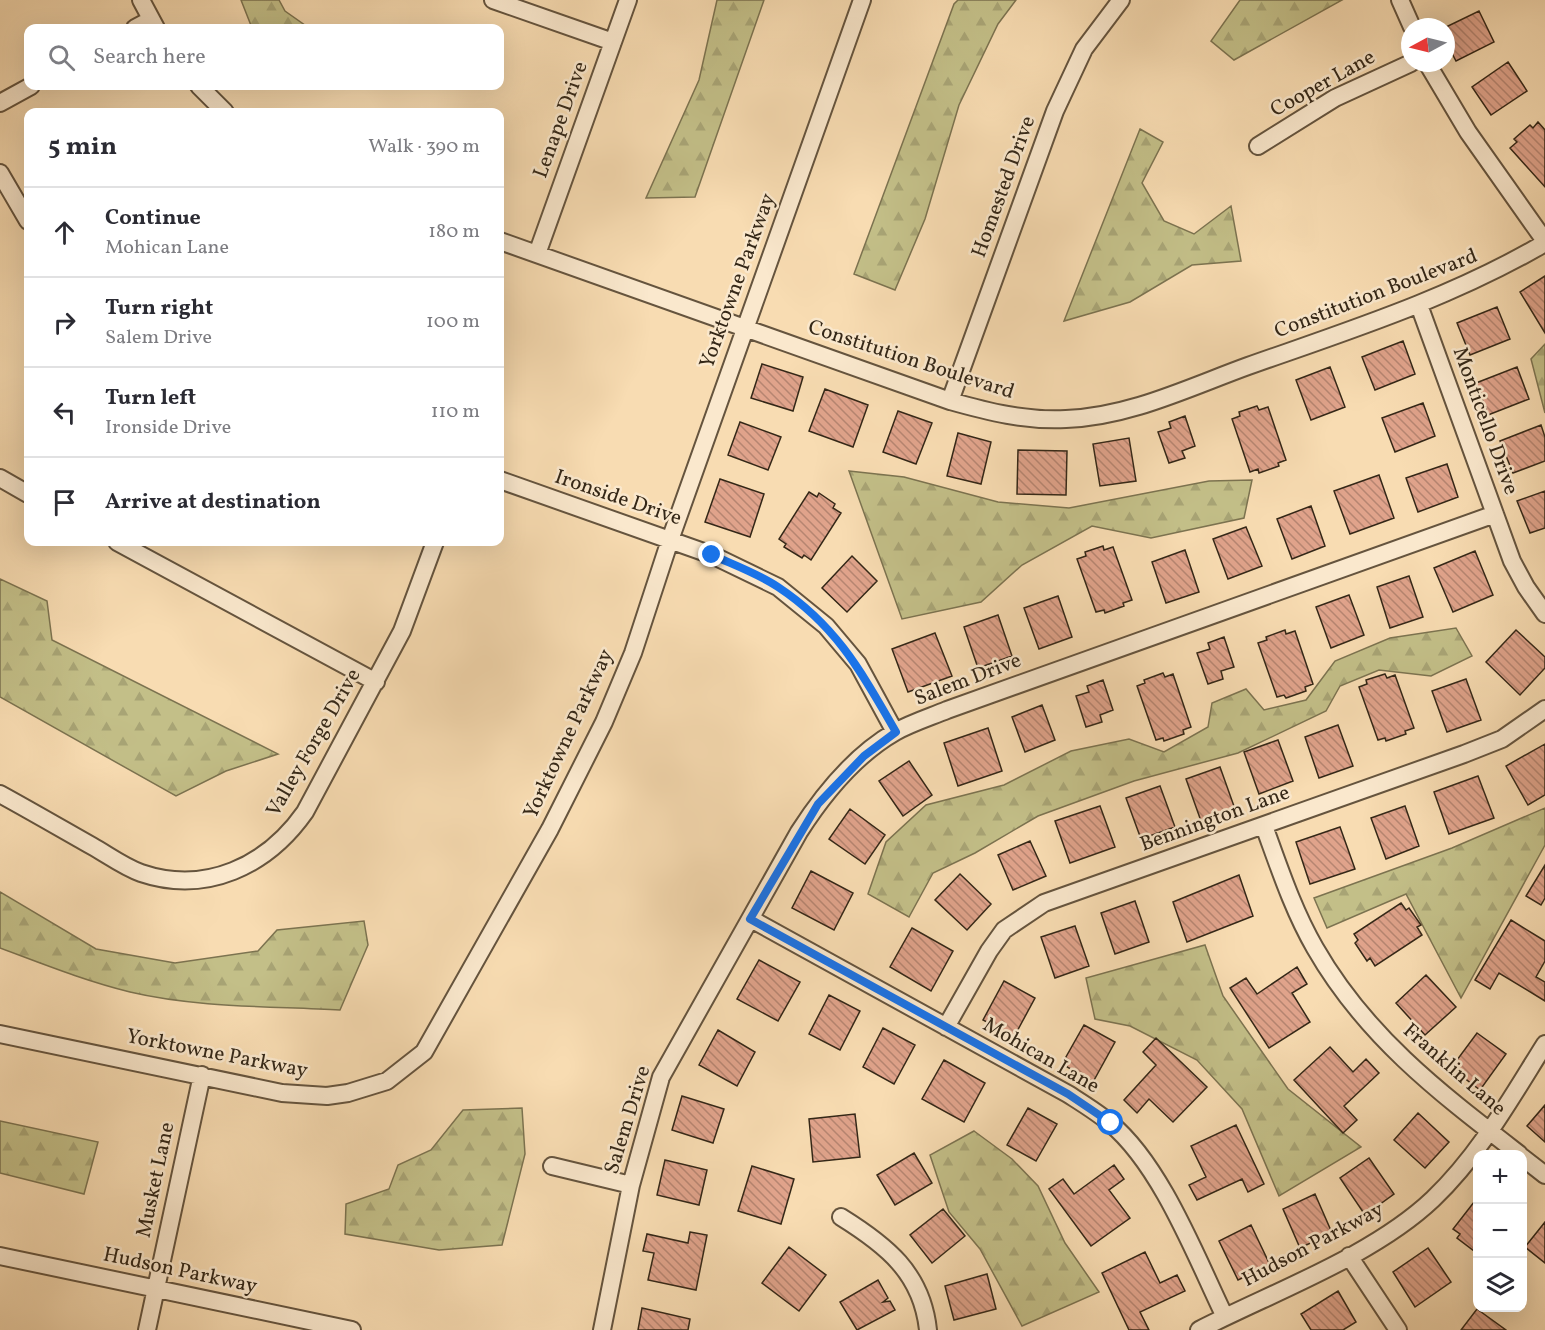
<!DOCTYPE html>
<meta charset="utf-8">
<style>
:root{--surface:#fff;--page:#f7f7f7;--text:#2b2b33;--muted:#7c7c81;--line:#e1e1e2}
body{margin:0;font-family:Vollkorn,serif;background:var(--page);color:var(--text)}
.controls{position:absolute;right:18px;bottom:18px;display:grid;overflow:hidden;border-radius:12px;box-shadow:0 6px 24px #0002}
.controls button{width:54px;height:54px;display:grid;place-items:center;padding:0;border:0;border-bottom:2px solid var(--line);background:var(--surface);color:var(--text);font:30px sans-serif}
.compass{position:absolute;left:1401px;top:18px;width:54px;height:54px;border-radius:50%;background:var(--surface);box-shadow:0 6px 24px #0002;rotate:263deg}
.stop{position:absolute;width:18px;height:18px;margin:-14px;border:4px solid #1a73e8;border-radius:50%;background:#fff}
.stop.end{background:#1a73e8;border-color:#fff;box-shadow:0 2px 6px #0008}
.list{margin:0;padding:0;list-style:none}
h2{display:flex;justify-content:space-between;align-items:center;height:78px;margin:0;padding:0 24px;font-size:26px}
h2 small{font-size:20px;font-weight:400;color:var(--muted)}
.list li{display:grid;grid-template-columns:39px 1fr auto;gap:18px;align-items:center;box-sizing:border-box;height:90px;padding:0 24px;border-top:2px solid var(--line)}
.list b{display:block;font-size:22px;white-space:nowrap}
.list p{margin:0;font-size:20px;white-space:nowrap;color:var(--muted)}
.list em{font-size:20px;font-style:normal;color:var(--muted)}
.icon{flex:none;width:33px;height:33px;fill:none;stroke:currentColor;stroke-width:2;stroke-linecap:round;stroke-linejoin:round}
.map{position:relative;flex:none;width:1545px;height:1330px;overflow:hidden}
.search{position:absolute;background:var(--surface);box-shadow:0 6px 24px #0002;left:24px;top:24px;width:480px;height:66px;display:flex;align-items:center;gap:15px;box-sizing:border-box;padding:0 21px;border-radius:12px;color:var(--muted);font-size:22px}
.panel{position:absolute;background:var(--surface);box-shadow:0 6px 24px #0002;left:24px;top:108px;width:480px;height:438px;border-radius:12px}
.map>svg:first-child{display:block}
</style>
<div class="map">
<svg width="1545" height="1330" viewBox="0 0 1545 1330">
<defs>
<pattern id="forest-firs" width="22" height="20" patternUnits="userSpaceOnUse" patternTransform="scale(1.5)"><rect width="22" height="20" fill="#c3bf88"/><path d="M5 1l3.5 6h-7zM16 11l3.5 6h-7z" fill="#a8a475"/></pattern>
<pattern id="building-back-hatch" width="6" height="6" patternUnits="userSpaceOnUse" patternTransform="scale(1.5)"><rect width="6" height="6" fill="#e0a38b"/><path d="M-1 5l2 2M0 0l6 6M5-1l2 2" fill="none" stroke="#b68571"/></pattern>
</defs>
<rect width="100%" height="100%" fill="#f8dcb2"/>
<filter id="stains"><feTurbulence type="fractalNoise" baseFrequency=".00333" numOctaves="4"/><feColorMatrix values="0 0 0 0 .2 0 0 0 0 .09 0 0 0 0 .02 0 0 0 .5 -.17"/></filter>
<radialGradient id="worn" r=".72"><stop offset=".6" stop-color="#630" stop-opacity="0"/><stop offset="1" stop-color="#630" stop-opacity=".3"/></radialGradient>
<!-- forest -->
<path fill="url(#forest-firs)" stroke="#7c7350" stroke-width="1.5" d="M241,0h38l6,11 24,17h-57z
M717,0h47l-69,197 -49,1 53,-118z
M958,0h58l-18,24 -39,81 -34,114 -30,71 -41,-16 100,-270z
M1240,0h102l-108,60 -23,-19z
M1140,129l23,13 -21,41 22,38 30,13 37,-28 10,55 -49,4 -62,37 -66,19z
M1545,344v69l-14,-54z
M849,471l55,6 94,25 71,6 140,-27 43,-1 -8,38 -93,20 -59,-12 -70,39 -41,37 -79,17z
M0,579l47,22 5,39 226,114 -52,17 -50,25 -176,-99z
M1456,628l16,28 -41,20 -52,-6 -39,16 -14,25 -88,42 -104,28 -96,35 -63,37 -42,20 -24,44 -41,-23 18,-52 40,-37 78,-20 67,-34 58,-12 35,13 44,-25 4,-24 34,-14 18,21 42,-10 29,-39 55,-23z
M1545,808v37l-84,153 -55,-104 -79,34 -13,-30 138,-50z
M0,892l96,57 79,14 83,-12 19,-21 87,-9 4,24 -28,65c-69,-4 -142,-2 -210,-18 -45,-11 -87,-28 -130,-44z
M1205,945l18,51 65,93 73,58 -82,49 -37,-87 -45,-49 -67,-34 -35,-7 -9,-41z
M522,1108l3,46 -23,91 -63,5 -94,-16 1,-30 43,-15 9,-24 33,-15 32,-40z
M0,1121l98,21 -14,52 -84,-21z
M974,1131l38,28 26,27 27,57 34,49 -77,34 -42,-77 -31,-37 -19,-57z"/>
<!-- building -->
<path fill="url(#building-back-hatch)" stroke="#342717" stroke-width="1.5" d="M1479,11l15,31 -38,19 -10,-19v-15z
M1508,62l19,29 -36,24 -19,-28z
M1538,122l7,8v57l-35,-39 7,-6 -3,-3 16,-14 3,3z
M1545,276v57l-25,-41z
M1497,307l13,32 -40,16 -13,-32z
M1403,341l12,33 -40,16 -13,-33z
M762,364l41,13 -10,34 -42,-13z
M1330,367l15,40 -34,13 -15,-40z
M1517,367l12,32 -41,16 -12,-32z
M825,389l43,16 -15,42 -44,-16z
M1423,403l12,33 -40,16 -13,-34z
M1257,406l2,4 9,-3 18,53 -8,3 1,3 -20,7 -1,-4 -8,3 -18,-53 8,-3 -1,-4z
M898,411l34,12 -16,41 -33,-12z
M1185,416l10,30 -13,5 3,7 -16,5 -11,-31 13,-4 -2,-6z
M740,422l41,15 -13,33 -40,-15z
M1541,425l4,12v24l-32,12 -13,-32z
M958,433l33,9 -10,42 -34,-8z
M1129,438l7,43 -36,5 -7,-42z
M1018,450l49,1 -1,44 -49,-1z
M1447,464l11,33 -40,15 -12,-34z
M1379,475l15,43 -44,16 -16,-43z
M720,479l44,15 -14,43 -45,-15z
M1545,491v37l-15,5 -13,-32z
M809,492l8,5 2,-4 16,11 -2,4 8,5 -30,47 -7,-5 -2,3 -18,-11 2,-3 -7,-5z
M1311,506l14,40 -33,13 -15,-40z
M1246,527l16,39 -34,13 -15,-40z
M1103,546l1,4 9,-3 19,53 -9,3 1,3 -19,7 -1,-3 -8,2 -19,-53 9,-3 -1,-4z
M1185,550l14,42 -33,11 -14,-41z
M1475,551l18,44 -40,17 -19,-44z
M852,556l25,25 -30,31 -25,-24z
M1409,576l14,41 -33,11 -13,-41z
M1349,595l15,40 -33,13 -15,-41z
M1058,596l14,41 -33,12 -15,-41z
M998,615l14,41 -34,12 -14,-41z
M1285,630l1,4 9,-3 18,53 -8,3 1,4 -20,7 -2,-3 -7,2 -19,-54 9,-3 -1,-3z
M1516,630l29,27v11l-25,27 -34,-33z
M935,633l17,43 -44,16 -16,-43z
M1224,637l10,30 -13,4 2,8 -15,5 -11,-31 13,-4 -2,-6z
M1163,673l2,4 8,-3 18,53 -8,3 1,4 -20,7 -1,-3 -7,2 -19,-54 8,-3 -1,-3z
M1385,674l2,4 8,-3 19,53 -9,3 1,3 -20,7 -1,-3 -7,2 -19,-53 8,-3 -1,-4z
M1466,679l15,41 -34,12 -15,-41z
M1103,680l10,30 -13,5 2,7 -16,5 -10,-31 13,-4 -2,-6z
M1042,705l13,35 -30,12 -13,-35z
M1338,725l15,41 -34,12 -14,-41z
M988,728l14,43 -44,15 -14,-43z
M1278,740l15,41 -34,13 -15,-42z
M1545,744v51l-17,10 -22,-39z
M909,761l23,34 -29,21 -24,-35z
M1220,767l15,42 -34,12 -15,-42z
M1478,776l16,42 -45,16 -15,-42z
M1160,786l15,41 -34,12 -15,-41z
M1100,806l15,41 -45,16 -15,-42z
M1405,806l14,40 -33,13 -15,-41z
M850,809l35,26 -20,29 -36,-25z
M1340,827l15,42 -45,15 -14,-42z
M1030,841l16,35 -33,14 -15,-35z
M1545,865v33l-4,7 -15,-9z
M811,871l42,22 -19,37 -42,-22z
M960,874l31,30 -24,26 -32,-30z
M1239,875l14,41 -66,26 -14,-40z
M1135,901l14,41 -34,12 -14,-41z
M1401,903l5,7 3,-2 12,17 -4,2 5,8 -47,31 -5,-8 -3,3 -12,-18 3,-3 -4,-6z
M1511,920l34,21v20l-9,16 9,5v19l-46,-28 -9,16 -15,-9z
M1075,926l14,40 -34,12 -14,-41z
M912,928l41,23 -22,40 -41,-24z
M759,960l41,22 -22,39 -41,-22z
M1297,967l10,17 -15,9 18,29 -41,26 -39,-60 16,-10 11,16z
M1426,975l30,32 -31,28 -29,-32z
M1004,981l31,17 -21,39 -31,-17z
M829,995l31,16 -20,39 -31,-16z
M1084,1025l31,17 -22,40 -31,-18z
M883,1028l32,17 -21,39 -31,-17z
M718,1030l37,22 -18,34 -38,-21z
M1477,1033l29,21 -26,36 -29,-22z
M1156,1038l51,49 -34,35 -24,-23 -12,14 -13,-13 32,-35 -13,-13z
M1330,1047l23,25 13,-13 13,14 -35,33 13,14 -14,13 -49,-53z
M944,1060l41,23 -21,39 -42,-23z
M682,1096l42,13 -11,34 -41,-13z
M1545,1105v37l-18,-16z
M1028,1108l29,16 -21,37 -29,-16z
M1418,1113l31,29 -24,26 -31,-28z
M855,1114l5,43 -47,5 -4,-43z
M1236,1125l28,59 -16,8 -6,-13 -45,21 -8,-15 17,-8 -15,-31z
M914,1153l18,30 -37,22 -18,-30z
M1369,1158l25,36 -29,21 -25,-37z
M665,1160l42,10 -8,35 -42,-10z
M1114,1165l10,14 -15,11 21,28 -39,28 -42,-57 14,-10 11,15z
M752,1166l42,13 -13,45 -43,-13z
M1315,1194l17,39 -32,15 -17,-39z
M1478,1197v57l-21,-16 3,-4 -7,-5z
M943,1209l22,27 -33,27 -22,-28z
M1545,1222v41l-20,-16z
M1251,1225l19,40 -32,15 -19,-39z
M690,1232l17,3 -11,55 -48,-10 6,-27 -11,-2 4,-17 41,9z
M789,1247l37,28 -27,36 -37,-28z
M1428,1248l23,34 -36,25 -22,-35z
M1145,1252l15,31 17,-8 8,16 -45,21 9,18h-20l-27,-57z
M987,1274l9,35 -42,11 -9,-34z
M878,1280l10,18 -5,4 7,-1 5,9 -38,20 -17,-28z
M1338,1291l18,31 -13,8h-32l-10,-16z
M642,1308l48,11 -2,11h-50z
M1477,1309l29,21h-45z"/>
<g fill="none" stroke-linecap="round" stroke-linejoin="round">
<defs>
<path id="minor" d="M141,0l15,28
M493,0l120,42
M1400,0l12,27
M135,28l15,-8
M1427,63l41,69 77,109
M199,86l26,26
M0,103l31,-17
M1258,146l77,-48 76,-35
M0,173l28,48
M500,241l450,160c39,11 75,20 116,18 63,-2 124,-32 182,-53 102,-36 203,-68 297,-123
M537,254l91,-254
M1419,305l93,256 14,26 19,27
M950,401l105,-290 29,-62 37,-49
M0,478l28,16
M500,480l212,75 66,32 48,39 32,38 37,68
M117,542l259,140
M0,794c31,17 62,35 92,52 16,9 32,21 49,27 65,22 126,-7 164,-61l97,-181 33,-89
M1264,826c15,41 29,84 51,122 51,89 125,145 204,206
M751,919l317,175c14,9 29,18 42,29 51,42 86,134 115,194
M946,1027l43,-76 15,-21 40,-27 420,-149 38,-15 43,-30
M0,1034l282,59 45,3 21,-3 39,-12 37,-29 126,-223 54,-107 29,-69 37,-113 192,-540
M1522,1157l23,18
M552,1166l79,19
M841,1217c45,28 81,56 87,113
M0,1256l352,74
M1349,1256l49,74
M147,1330l55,-255
M602,1330l29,-145 30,-108 138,-245c25,-39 56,-77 96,-100 16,-9 35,-15 52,-22l548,-196
M1199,1330c74,-38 174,-74 234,-131 47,-45 78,-101 112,-155"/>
</defs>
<!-- minor casing -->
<use href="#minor" stroke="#65543e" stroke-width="20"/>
<!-- minor -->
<use href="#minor" stroke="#fae8cd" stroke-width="16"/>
</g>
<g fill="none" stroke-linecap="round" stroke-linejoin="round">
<!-- route -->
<path stroke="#1a73e8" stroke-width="8" d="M712,555c22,10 47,19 66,32 59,39 84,86 118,145l-32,24 -46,48 -68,115 318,175 43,29"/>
</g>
<g text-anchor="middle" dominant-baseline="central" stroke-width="5" stroke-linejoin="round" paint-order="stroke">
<!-- street labels -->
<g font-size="21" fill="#342717" stroke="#fae8cd">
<text transform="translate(1323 84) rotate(-29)">Cooper Lane</text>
<text transform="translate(561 120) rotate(-70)">Lenape Drive</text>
<text transform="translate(1004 187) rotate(-70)">Homested Drive</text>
<text transform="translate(738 281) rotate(-70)">Yorktowne Parkway</text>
<text transform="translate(1376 294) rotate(-21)">Constitution Boulevard</text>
<text transform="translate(911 360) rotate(18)">Constitution Boulevard</text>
<text transform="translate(1485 421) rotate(70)">Monticello Drive</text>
<text transform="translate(618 498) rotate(19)">Ironside Drive</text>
<text transform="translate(968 680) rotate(-21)">Salem Drive</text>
<text transform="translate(569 734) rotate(-65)">Yorktowne Parkway</text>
<text transform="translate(314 743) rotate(-60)">Valley Forge Drive</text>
<text transform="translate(1215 819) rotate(-20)">Bennington Lane</text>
<text transform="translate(217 1054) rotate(11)">Yorktowne Parkway</text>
<text transform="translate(1041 1056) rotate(30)">Mohican Lane</text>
<text transform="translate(1454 1070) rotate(41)">Franklin Lane</text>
<text transform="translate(628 1120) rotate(-73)">Salem Drive</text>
<text transform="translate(156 1180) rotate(-78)">Musket Lane</text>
<text transform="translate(1313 1245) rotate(-28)">Hudson Parkway</text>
<text transform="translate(180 1271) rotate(12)">Hudson Parkway</text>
</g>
</g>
<rect width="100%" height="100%" filter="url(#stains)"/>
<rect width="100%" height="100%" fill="url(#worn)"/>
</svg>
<div class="controls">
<button>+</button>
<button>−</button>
<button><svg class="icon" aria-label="layers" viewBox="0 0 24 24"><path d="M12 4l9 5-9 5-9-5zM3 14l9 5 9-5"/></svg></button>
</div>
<svg class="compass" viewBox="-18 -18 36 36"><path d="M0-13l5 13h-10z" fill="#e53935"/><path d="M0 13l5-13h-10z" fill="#7c7c81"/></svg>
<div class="stop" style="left:1111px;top:1123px"></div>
<div class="stop end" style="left:712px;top:555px"></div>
<div class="search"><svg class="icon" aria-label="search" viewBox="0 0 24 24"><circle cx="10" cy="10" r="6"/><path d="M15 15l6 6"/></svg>Search here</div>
<section class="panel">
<h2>5 min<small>Walk · 390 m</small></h2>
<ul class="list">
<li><svg class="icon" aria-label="ahead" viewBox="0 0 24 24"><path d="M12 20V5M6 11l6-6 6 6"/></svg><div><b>Continue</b><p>Mohican Lane</p></div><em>180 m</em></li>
<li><svg class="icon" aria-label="right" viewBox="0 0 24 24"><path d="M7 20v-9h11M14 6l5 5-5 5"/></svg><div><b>Turn right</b><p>Salem Drive</p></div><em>100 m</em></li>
<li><svg class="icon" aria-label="left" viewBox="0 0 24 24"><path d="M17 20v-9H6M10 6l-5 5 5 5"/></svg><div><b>Turn left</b><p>Ironside Drive</p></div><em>110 m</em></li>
<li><svg class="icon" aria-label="arrive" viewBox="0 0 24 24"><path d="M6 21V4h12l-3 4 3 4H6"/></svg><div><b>Arrive at destination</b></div></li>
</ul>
</section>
</div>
